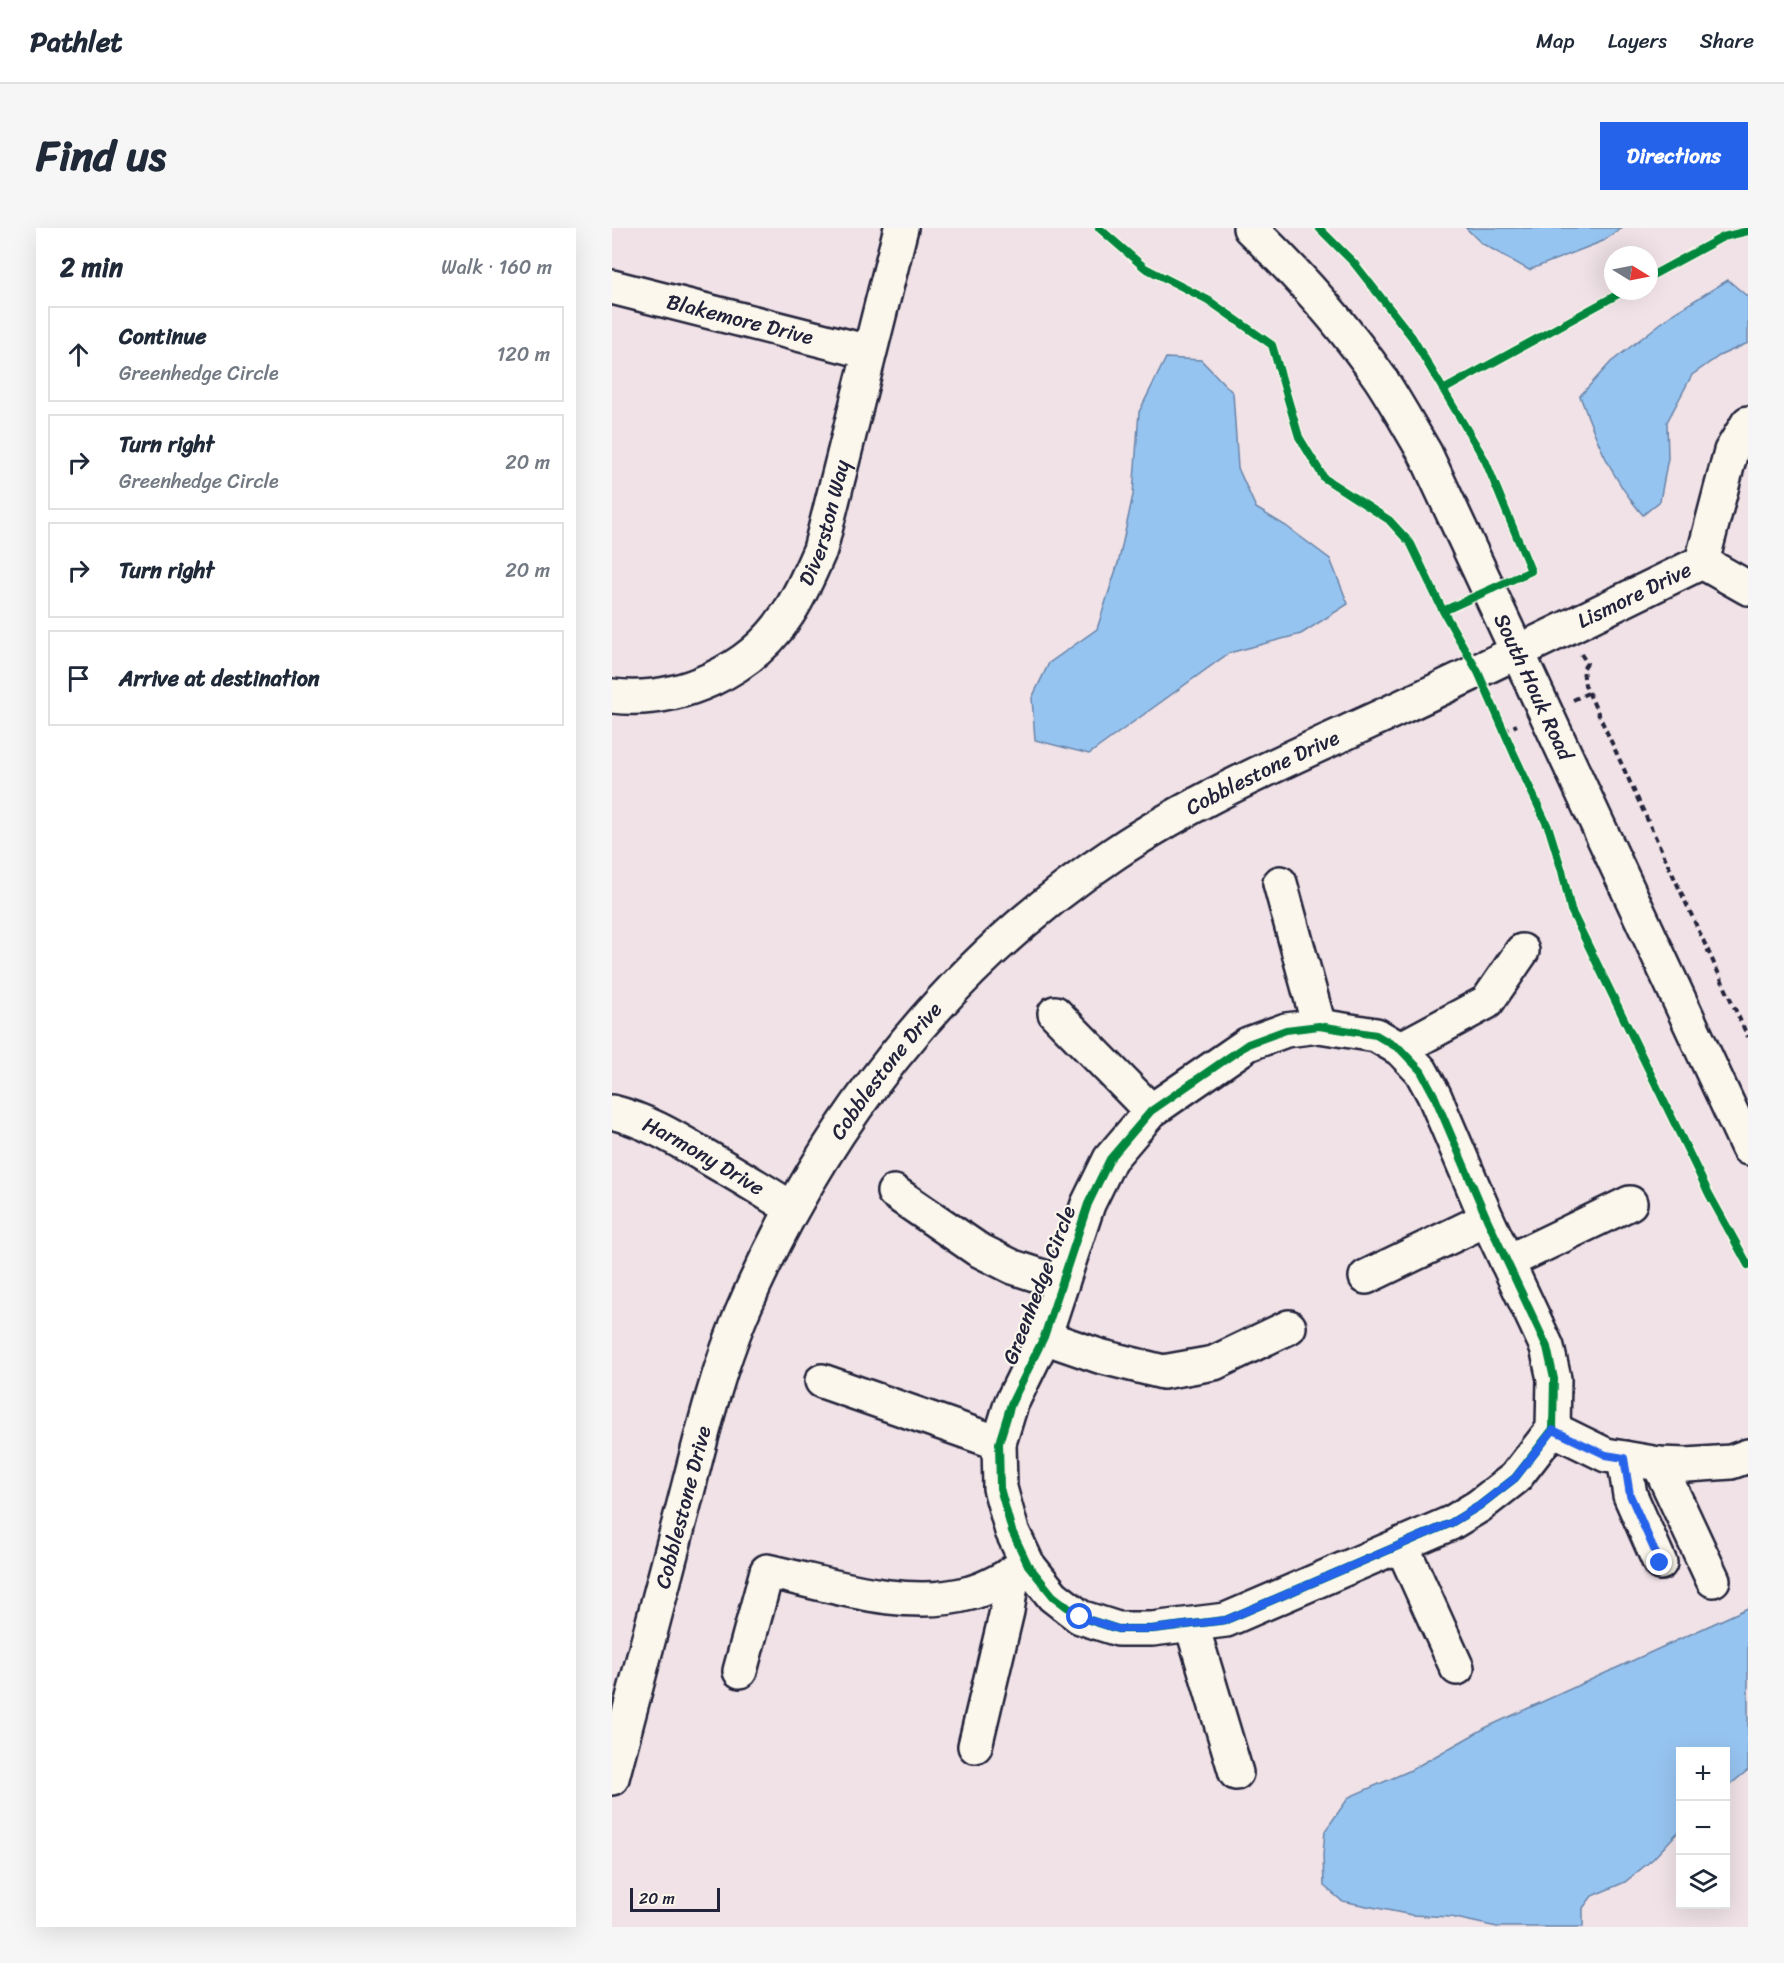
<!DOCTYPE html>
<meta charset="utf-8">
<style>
:root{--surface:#fff;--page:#f6f6f7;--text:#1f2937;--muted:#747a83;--line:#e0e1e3;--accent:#2563eb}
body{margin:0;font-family:Sriracha,sans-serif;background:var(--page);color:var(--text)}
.controls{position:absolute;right:18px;bottom:18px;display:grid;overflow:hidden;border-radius:0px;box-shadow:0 6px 24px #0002}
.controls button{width:54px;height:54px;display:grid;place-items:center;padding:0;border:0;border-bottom:2px solid var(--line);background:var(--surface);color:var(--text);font:30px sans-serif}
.compass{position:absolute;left:992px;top:18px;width:54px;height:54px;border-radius:50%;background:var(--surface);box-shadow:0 6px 24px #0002;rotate:100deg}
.scale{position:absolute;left:18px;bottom:15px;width:90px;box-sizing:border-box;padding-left:6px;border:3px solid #22223b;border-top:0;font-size:16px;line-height:21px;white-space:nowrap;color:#22223b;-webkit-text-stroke:4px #fbf7ec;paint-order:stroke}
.stop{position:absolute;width:18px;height:18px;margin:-14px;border:4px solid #2563eb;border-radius:50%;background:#fff}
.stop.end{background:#2563eb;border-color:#fff;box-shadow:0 2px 6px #0008}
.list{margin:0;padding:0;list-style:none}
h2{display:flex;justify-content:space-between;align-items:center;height:78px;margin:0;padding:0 24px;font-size:26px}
h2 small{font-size:20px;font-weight:400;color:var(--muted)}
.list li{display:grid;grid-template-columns:39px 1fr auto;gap:18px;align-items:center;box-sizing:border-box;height:96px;margin:0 12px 12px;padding:0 12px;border:2px solid var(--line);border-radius:0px}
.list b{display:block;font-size:22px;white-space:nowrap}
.list p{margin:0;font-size:20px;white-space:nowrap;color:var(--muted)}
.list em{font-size:20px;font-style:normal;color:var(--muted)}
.icon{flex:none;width:33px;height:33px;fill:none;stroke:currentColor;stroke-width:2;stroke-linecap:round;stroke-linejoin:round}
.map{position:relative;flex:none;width:1136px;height:1699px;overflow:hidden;border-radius:0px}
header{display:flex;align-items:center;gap:36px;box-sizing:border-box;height:84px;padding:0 30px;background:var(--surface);border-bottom:2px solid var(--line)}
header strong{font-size:28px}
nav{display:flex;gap:33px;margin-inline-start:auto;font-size:21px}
.intro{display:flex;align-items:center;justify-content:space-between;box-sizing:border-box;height:144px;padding:0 36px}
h1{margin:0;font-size:42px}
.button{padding:15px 27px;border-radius:0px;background:var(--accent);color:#fff;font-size:21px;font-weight:700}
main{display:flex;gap:36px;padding:0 36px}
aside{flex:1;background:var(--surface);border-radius:0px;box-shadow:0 6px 24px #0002}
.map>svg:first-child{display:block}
</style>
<header>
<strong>Pathlet</strong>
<nav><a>Map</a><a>Layers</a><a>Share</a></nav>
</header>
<div class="intro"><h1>Find us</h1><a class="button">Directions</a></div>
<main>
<aside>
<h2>2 min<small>Walk · 160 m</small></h2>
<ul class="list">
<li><svg class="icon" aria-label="ahead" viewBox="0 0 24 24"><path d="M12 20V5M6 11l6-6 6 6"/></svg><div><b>Continue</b><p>Greenhedge Circle</p></div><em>120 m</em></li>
<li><svg class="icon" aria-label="right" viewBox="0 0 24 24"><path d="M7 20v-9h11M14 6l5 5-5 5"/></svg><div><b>Turn right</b><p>Greenhedge Circle</p></div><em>20 m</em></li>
<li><svg class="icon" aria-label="right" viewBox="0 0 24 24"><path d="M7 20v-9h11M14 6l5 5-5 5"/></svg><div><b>Turn right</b></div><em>20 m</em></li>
<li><svg class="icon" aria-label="arrive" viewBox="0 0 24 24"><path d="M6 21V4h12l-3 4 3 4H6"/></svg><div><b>Arrive at destination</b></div></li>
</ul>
</aside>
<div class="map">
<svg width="1136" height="1699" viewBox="0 0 1136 1699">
<rect width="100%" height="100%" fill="#f0e2e6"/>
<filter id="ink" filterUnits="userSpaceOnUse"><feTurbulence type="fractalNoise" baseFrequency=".0167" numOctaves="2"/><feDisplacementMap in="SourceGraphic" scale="12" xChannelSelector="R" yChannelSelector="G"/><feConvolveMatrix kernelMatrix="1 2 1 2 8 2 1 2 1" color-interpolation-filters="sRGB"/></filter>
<g filter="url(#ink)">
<!-- water -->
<path fill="#96c4f0" stroke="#6883a8" stroke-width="1.5" d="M854,0h156l-19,13 -74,29 -48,-27z
M1116,52l20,17v46l-29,13 -27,19 -25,47 1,36 -8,43 -17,14c-31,-35 -47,-76 -63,-119l31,-34 63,-49z
M554,130l35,2 32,33 5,75 18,40 30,18 44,33 18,45 -47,30 -72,19 -140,101 -54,-14 -3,-42 17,-35 48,-34 22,-69 14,-65 6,-83z
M1136,1380v162l-22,18v-36h-46v78l-27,29 -28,23 -33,14 -9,12v19h-86l-46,-10 -39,-2 -70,-14 -18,-15 -1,-31 2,-24 24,-34 60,-26 78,-44z"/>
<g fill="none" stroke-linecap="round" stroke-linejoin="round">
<defs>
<g id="minor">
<path id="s1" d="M638,0c48,46 92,95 130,150 16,24 30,50 45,75l323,695"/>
<path id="s2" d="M0,59l257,65"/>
<path d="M1090,334l29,-111 17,-28"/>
<path id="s3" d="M0,468c66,8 139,-25 175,-81 14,-20 23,-43 33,-65l81,-322"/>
<path d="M668,655l39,143"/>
<path d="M443,785l96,98"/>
<path d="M707,798l57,9 24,14 21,22 13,24 53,124 60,128 7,32 -1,50 -38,49 -36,28 -28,17 -225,97 -74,9h-34l-38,-12 -27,-21 -25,-31 -16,-34 -12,-43 -1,-45 12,-39 33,-67 44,-133 22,-45 41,-48 97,-67 38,-14z"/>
<path d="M788,821l87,-47 35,-51"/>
<path id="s4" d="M0,884c32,8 60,24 88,41 31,18 61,36 91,55"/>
<path d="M282,964l83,57 36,18 49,16"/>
<path d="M895,1034l123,-59"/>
<path d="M754,1049l121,-58"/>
<path d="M432,1109l55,19 64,16 51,-9 75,-36"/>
<path d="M210,1153l177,62"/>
<path d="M941,1201l53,26 53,9 28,1 44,-3 17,-6"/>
<path d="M1012,1230l6,37 30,68"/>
<path d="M1047,1236l54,116"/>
<path d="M789,1316l56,124"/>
<path d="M580,1398l44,147"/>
<path d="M128,1443l27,-100c64,14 139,40 203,22 20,-5 40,-19 58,-28"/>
<path d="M363,1518l32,-135 6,-39"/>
<path id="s5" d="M0,1550c24,-90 47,-180 71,-270 17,-65 32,-131 58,-193 79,-186 204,-349 374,-462 87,-58 185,-99 280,-143 103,-48 205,-98 307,-148l46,26"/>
</g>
</defs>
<!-- minor casing -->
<use href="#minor" stroke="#22223b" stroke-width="38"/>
<!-- path -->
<path stroke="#22223b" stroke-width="4" stroke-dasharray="6 4.5" stroke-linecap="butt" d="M969,426l6,9 -4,6 2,16 163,352
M961,472l15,-7
M892,503l13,-6"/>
<!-- minor -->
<use href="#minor" stroke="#fbf7ec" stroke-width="33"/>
<defs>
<path id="cycleway" d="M487,0l46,40 63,32 64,45 27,92 25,41 65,42 22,24 32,67 35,61 36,82 35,75 13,42 9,39 138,284 39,71
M707,0l35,35 58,74 73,123 46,111 -88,40
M1037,49l74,-40 25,-6
M831,162l181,-99
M707,798l57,9 24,14 21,22 13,24 53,124 60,128 7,32 -1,50 -38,49 -36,28 -28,17 -225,97 -74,9h-34l-38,-12 -27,-21 -25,-31 -16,-34 -12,-43 -1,-45 12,-39 33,-67 44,-133 22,-45 41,-48 97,-67 38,-14z"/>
</defs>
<!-- cycleway casing -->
<use href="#cycleway" stroke="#fbf7ec" stroke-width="11"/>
<!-- cycleway -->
<use href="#cycleway" stroke="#00873e" stroke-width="8"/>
</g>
</g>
<g fill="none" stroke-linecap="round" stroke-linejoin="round" filter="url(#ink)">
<!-- route -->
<path stroke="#2563eb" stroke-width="8" d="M468,1389l38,12h34l74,-9 225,-97 28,-17 36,-28 38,-48 53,25 18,3 6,37 30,68"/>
</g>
<g text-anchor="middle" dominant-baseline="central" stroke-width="4.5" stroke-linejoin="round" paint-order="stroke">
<!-- street labels -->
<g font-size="21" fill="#22223b" stroke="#fbf7ec">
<text stroke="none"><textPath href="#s2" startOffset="132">Blakemore Drive</textPath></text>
<text stroke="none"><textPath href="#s3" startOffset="303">Diverston Way</textPath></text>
<text stroke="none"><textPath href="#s5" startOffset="1664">Lismore Drive</textPath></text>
<text stroke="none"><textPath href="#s1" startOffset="544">South Houk Road</textPath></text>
<text stroke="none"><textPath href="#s5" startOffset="1252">Cobblestone Drive</textPath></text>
<text stroke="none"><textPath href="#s5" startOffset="766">Cobblestone Drive</textPath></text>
<text stroke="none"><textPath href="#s4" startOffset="102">Harmony Drive</textPath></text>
<text transform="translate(427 1057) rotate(-69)">Greenhedge Circle</text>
<text stroke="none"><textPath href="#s5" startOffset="280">Cobblestone Drive</textPath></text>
</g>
</g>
</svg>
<div class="controls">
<button>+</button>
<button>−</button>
<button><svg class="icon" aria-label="layers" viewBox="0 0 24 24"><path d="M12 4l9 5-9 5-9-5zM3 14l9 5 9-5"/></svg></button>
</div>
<svg class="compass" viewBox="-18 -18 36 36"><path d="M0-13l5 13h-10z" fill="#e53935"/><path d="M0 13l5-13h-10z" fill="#747a83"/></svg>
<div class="scale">20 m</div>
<div class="stop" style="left:468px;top:1389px"></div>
<div class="stop end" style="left:1048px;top:1335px"></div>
</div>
</main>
